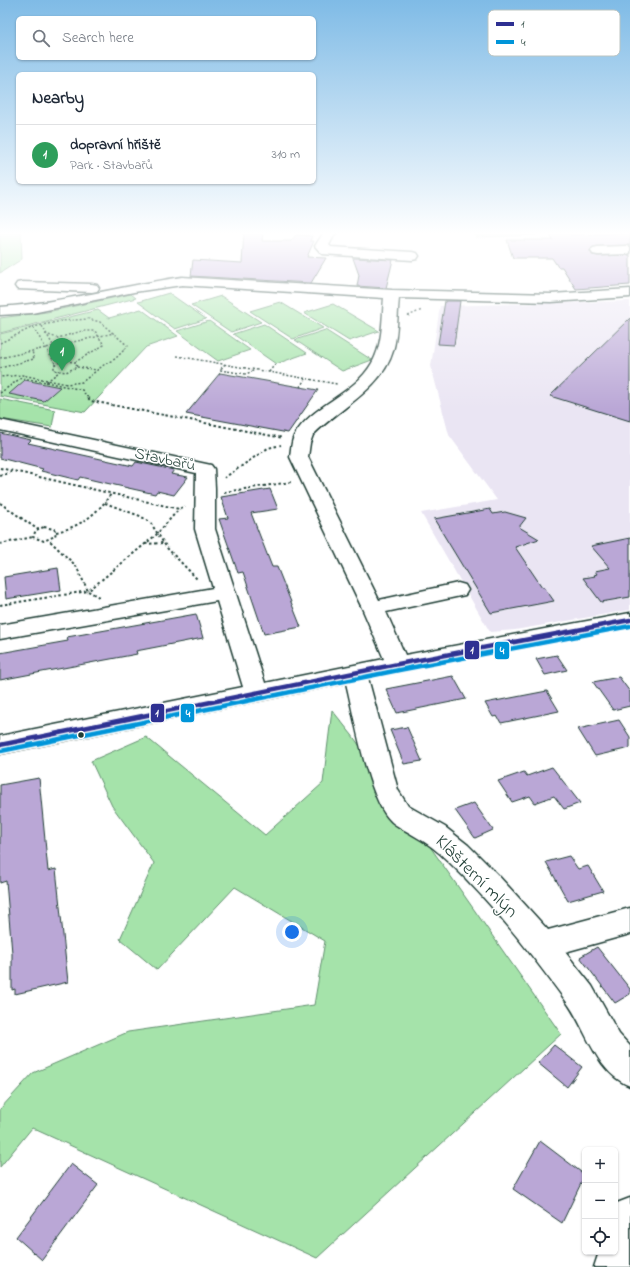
<!DOCTYPE html>
<meta charset="utf-8">
<style>
:root{--surface:#fff;--page:#f6f6f7;--text:#1f2937;--muted:#747a83;--line:#e0e1e3;--accent:#ea580c}
body{margin:0;font-family:"Indie Flower",sans-serif;background:var(--page);color:var(--text)}
.controls{position:absolute;right:12px;bottom:12px;display:grid;overflow:hidden;border-radius:6px;box-shadow:0 1px 3px #0004}
.controls button{width:36px;height:36px;display:grid;place-items:center;padding:0;border:0;border-bottom:1px solid var(--line);background:var(--surface);color:var(--text);font:20px sans-serif}
.you{position:absolute;left:292px;top:932px;width:14px;height:14px;margin:-10px;border:3px solid #fff;border-radius:50%;background:#1a73e8;box-shadow:0 0 0 6px #1a73e833}
.badge{display:grid;place-items:center;width:26px;height:26px;border-radius:50%;background:var(--accent);color:#fff;font-size:13px;font-weight:700}
.pin{position:absolute;translate:-50% -33px;filter:drop-shadow(0 1px 2px #0008)}
.pin::after{content:'';position:absolute;top:21px;width:14px;height:12px;background:inherit;clip-path:polygon(0 0,100% 0,50% 100%)}
.list{margin:0;padding:0;list-style:none}
h2{display:flex;justify-content:space-between;align-items:center;height:52px;margin:0;padding:0 16px;font-size:17px}
h2 small{font-size:13px;font-weight:400;color:var(--muted)}
.list li{display:grid;grid-template-columns:26px 1fr auto;gap:12px;align-items:center;box-sizing:border-box;height:60px;padding:0 16px;border-top:1px solid var(--line)}
.list b{display:block;font-size:15px;white-space:nowrap}
.list p{margin:0;font-size:13px;white-space:nowrap;color:var(--muted)}
.list em{font-size:13px;font-style:normal;color:var(--muted)}
.icon{flex:none;width:22px;height:22px;fill:none;stroke:currentColor;stroke-width:2;stroke-linecap:round;stroke-linejoin:round}
.map{position:relative;flex:none;width:630px;height:1267px;overflow:hidden}
.search{position:absolute;background:var(--surface);box-shadow:0 1px 3px #0004;left:16px;top:16px;width:300px;height:44px;display:flex;align-items:center;gap:10px;box-sizing:border-box;padding:0 14px;border-radius:6px;color:var(--muted);font-size:15px}
.panel{position:absolute;background:var(--surface);box-shadow:0 1px 3px #0004;left:16px;top:72px;width:300px;height:112px;border-radius:6px}
.map>svg:first-child{display:block}
</style>
<div class="map">
<svg width="630" height="1267" viewBox="0 0 630 1267">
<rect width="100%" height="100%" fill="#fff"/>
<filter id="ink" filterUnits="userSpaceOnUse"><feTurbulence type="fractalNoise" baseFrequency=".025" numOctaves="2"/><feDisplacementMap in="SourceGraphic" scale="8" xChannelSelector="R" yChannelSelector="G"/><feConvolveMatrix kernelMatrix="1 2 1 2 8 2 1 2 1" color-interpolation-filters="sRGB"/></filter>
<g filter="url(#ink)">
<!-- built -->
<path fill="#eae5f3" d="M630,301v309l-115,20 -25,2 -69,-119 76,-13 -48,-65 -18,-69 9,-60z"/>
<!-- green -->
<path fill="#a5e3aa" stroke="#62906f" d="M21,232l1,27 -22,14v-39z
M473,232h63l1,3 -61,2z
M169,293l37,26 -31,10 -37,-27z
M131,294l5,4 -136,35v-15l47,-6z
M221,296l40,26 -30,10 -40,-27z
M280,302l43,26 -30,11 -43,-28z
M333,304l46,27 -30,10 -45,-28z
M141,309l37,27 -32,11 -61,65 -85,-16v-62l98,-24 11,8z
M209,321l41,29 -32,11 -41,-30z
M264,324l43,29 -31,11 -43,-30z
M325,330l47,30 -30,11 -47,-31z
M0,399l55,11 -3,17 -52,-8z
M332,710l20,25 209,299 -244,224 -285,-130 -32,39v-58l33,-36 95,-41 186,-27 11,-64 -90,-54 -78,83 -37,-31 34,-76 -42,-57 -21,-45 55,-24 119,98 58,-52z"/>
<!-- building -->
<path fill="#baa7d6" stroke="#1f3d34" d="M244,232h19l-1,9h29l5,-6 16,1 -2,5h4l-7,16 19,1 -15,25 -120,-7 2,-16 49,3z
M548,232h20l2,3 60,-2v12l-32,1 -5,1 -3,3 2,5 6,1 32,-1v30l-54,4 -14,-22h-4l-6,-9h-39l-6,-18h46z
M353,258l40,2 -7,28 -29,-2 2,-11z
M445,301h15l-6,44 -16,-1z
M630,318v103l-80,-25z
M220,373l80,14 18,3 -30,43 -102,-19z
M25,380l35,7 -16,14 -35,-7z
M0,433l31,7 -3,3 105,23 3,-4 38,8 -3,4 17,3 -14,18 -17,-4 -2,3 -58,-13 -17,-4 -2,3 -37,-9 2,-2 -43,-11z
M270,489l8,20 -27,4 21,54h5l24,60 -37,7 -21,-62 -5,1 -19,-54 9,-1 -7,-21z
M490,509l3,5 12,-2 21,6 -7,9 20,12 -24,8 27,40h2l10,14 -63,12 -57,-94z
M630,538v59l-29,5 -18,-24 12,-2 -1,-1 3,-1 -2,-3 15,-3 -19,-22z
M58,568l3,22 -55,9 -2,-22z
M196,614l7,24 -67,13 1,3 -137,26v-27l68,-12 -1,-4z
M557,655l10,15 -22,5 -9,-16z
M453,676l13,23 -69,14 -11,-24z
M619,677l11,15v14l-17,4 -20,-28z
M547,691l12,20 -58,12 -4,-7 -4,1 -8,-14z
M619,720l11,17v11l-35,8 -17,-27z
M407,727l15,34 -18,3 -14,-34z
M552,767l28,36 -16,6 -10,-13 -19,7 -5,-7 -18,6 -14,-21 26,-9 3,4z
M39,778l9,93 8,-2 12,113 -53,12v-5l-3,1v-37l-6,-72 -6,2v-98z
M474,803l19,27 -18,8 -20,-28z
M569,856l9,13 10,-3 15,25 -35,10 -22,-39z
M597,947l33,42v5l-15,9 -35,-46z
M554,1045l28,22 -15,20 -29,-24z
M540,1141l45,34 -23,48 -49,-34z
M71,1164l27,21 -56,75 -26,-23z"/>
<g fill="none" stroke-linecap="round" stroke-linejoin="round">
<defs>
<path id="minor" d="M324,232h12l-7,13 2,2 81,5 5,1 2,3 -2,3 -5,1 -90,-6 -7,-8z
M627,246l3,1v6l-3,1 -29,1 -5,-1 -2,-3 2,-3 5,-1z
M182,277l210,13 159,4 79,-5v8l-79,5 -152,-4c-2,17 -1,36 -6,53 -11,38 -54,57 -80,84l-3,8 -2,14 71,143 79,-17 7,2 3,5 -3,5 -79,17 19,43 225,-42v14l-262,51 30,112 10,16 37,21 23,18 29,29 51,56 82,-22v26l-65,18 27,34 27,48 11,12v40c-35,-14 -43,-57 -64,-85 -36,-49 -73,-97 -117,-139 -11,-11 -23,-20 -36,-27 -7,-5 -18,-9 -23,-15 -22,-22 -36,-105 -44,-137l-346,71v-18l243,-49 -26,-86 -217,38v-14l213,-37 -18,-59 1,-56 -196,-43v-10l211,45 3,4 1,19v41l50,154 119,-24 -22,-51 -72,-151c1,-7 1,-14 4,-21 17,-31 60,-41 78,-73 11,-19 10,-43 12,-65l-202,-13 -48,7 -102,21 -32,2v-8c61,-4 121,-21 182,-30z
M22,282l70,2 5,1 2,3 -2,3 -5,1 -75,-3 -2,-3 2,-3z
M630,1198v69h-36l5,-15h16v-43l2,-6z"/>
</defs>
<!-- minor casing -->
<use href="#minor" stroke="#1f3d34" stroke-width="3"/>
<!-- path-far1 -->
<path stroke="#1f3d34" stroke-width="1.5" stroke-dasharray="2 2" stroke-linecap="butt" d="M408,316l14,-6
M42,326l20,35
M33,327l22,36
M45,334l13,4 24,-7h13l9,14 -29,17
M0,343l33,-16 29,-6 26,-2 12,3 28,24 -13,13 -10,5 -23,18 -15,2 -45,-9 -22,2
M177,356l160,28
M0,358l114,-25
M62,361l13,1 2,5 -11,5 -12,-2v-5z
M225,364l-5,6 26,4 9,-4
M77,367l20,3
M0,368l34,-9 -2,-8
M269,372l7,-9
M46,382l36,8 7,9
M300,387l5,-8
M0,393l21,-15 25,4 13,-10"/>
<!-- path -->
<path stroke="#1f3d34" stroke-width="2" stroke-dasharray="2.5 2.5" stroke-linecap="butt" d="M88,398l3,3 192,37
M0,468l179,41 6,-3
M0,476l11,-4
M224,478l44,-30 13,-3
M224,492l67,-10
M0,503l37,26
M105,503l35,13 10,6 17,26 31,32
M44,527l10,2 2,3 -1,4 -11,5 -11,-4 3,-7z
M56,532c24,-5 41,-18 55,-38
M0,544l33,-7
M145,544l19,-1
M99,597l-11,-6 68,-56 23,-26
M0,605l88,-14 -12,-25 -27,-26"/>
<!-- minor -->
<use href="#minor" fill="#fff" fill-rule="evenodd"/>
<defs>
<path id="bus-1" d="M0,745l398,-81 232,-44"/>
<path id="bus-2" d="M1,751l398,-81 231,-44"/>
</defs>
<!-- bus-1 casing -->
<use href="#bus-1" stroke="#fff" stroke-width="8"/>
<!-- bus-2 casing -->
<use href="#bus-2" stroke="#fff" stroke-width="8"/>
<!-- bus-1 -->
<use href="#bus-1" stroke="#2e3092" stroke-width="4.5"/>
<!-- bus-2 -->
<use href="#bus-2" stroke="#0095d9" stroke-width="4.5"/>
</g>
</g>
<!-- sky -->
<linearGradient id="sky" x2="0" y2="1"><stop stop-color="#7fbbe6"/><stop offset="0.57" stop-color="#fff"/><stop offset="1" stop-color="#fff" stop-opacity="0"/></linearGradient>
<rect width="630" height="409" fill="url(#sky)"/>
<!-- markers -->
<circle fill="#1f3d34" stroke="#fff" stroke-width="1.5" cx="81" cy="735" r="3.5"/>
<g text-anchor="middle" dominant-baseline="central" stroke-width="3" stroke-linejoin="round" paint-order="stroke">
<!-- street labels -->
<g font-size="16" fill="#1f3d34" stroke="#fff">
<text transform="translate(165 460) rotate(12)">Stavbařů</text>
</g>
<!-- near-street labels -->
<g font-size="19" fill="#1f3d34" stroke="#fff">
<text transform="translate(476 877) rotate(45)">Klášterní mlýn</text>
</g>
</g>
<!-- legend -->
<rect x="488" y="10" width="132" height="46" rx="6" fill="#fff" stroke="#bcc5c2" stroke-width="1"/>
<rect x="496" y="22" width="18" height="4" fill="#2e3092"/>
<rect x="496" y="40" width="18" height="4" fill="#0095d9"/>
<g font-size="11" fill="#1f3d34">
<text x="521" y="28">1</text>
<text x="521" y="46">4</text>
</g>
<g stroke="#fff" stroke-width="1.5">
<rect x="464" y="640" width="16" height="20" rx="4" fill="#2e3092"/>
<rect x="494" y="641" width="16" height="19" rx="4" fill="#0095d9"/>
<rect x="150" y="703" width="15" height="20" rx="4" fill="#2e3092"/>
<rect x="180" y="703" width="15" height="20" rx="4" fill="#0095d9"/>
</g>
<g font-size="11" text-anchor="middle" font-weight="bold" fill="#fff">
<text x="472" y="654">1</text>
<text x="502" y="654">4</text>
<text x="157" y="717">1</text>
<text x="188" y="717">4</text>
</g>
</svg>
<div class="controls">
<button>+</button>
<button>−</button>
<button><svg class="icon" aria-label="locate" viewBox="0 0 24 24"><circle cx="12" cy="12" r="6"/><path d="M12 2v4M12 18v4M2 12h4M18 12h4"/></svg></button>
</div>
<div class="you"></div>
<div class="pin badge" style="left:62px;top:371px;background:#2e9e5b">1</div>
<div class="search"><svg class="icon" aria-label="search" viewBox="0 0 24 24"><circle cx="10" cy="10" r="6"/><path d="M15 15l6 6"/></svg>Search here</div>
<section class="panel">
<h2>Nearby<small></small></h2>
<ul class="list">
<li><span class="badge" style="background:#2e9e5b">1</span><div><b>dopravní hřiště</b><p>Park · Stavbařů</p></div><em>310 m</em></li>
</ul>
</section>
</div>
